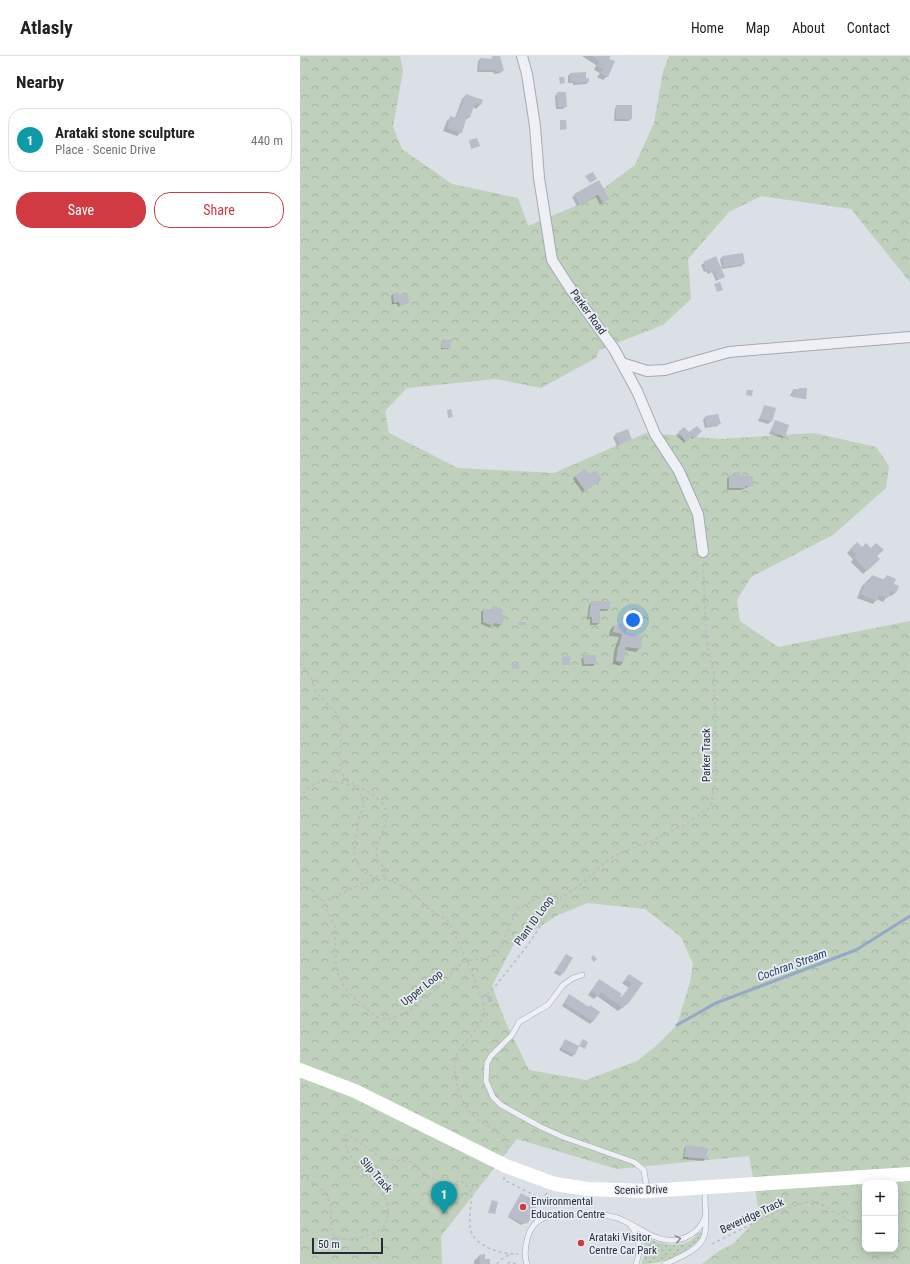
<!DOCTYPE html>
<meta charset="utf-8">
<style>
:root{--surface:#fff;--page:#f2f2f2;--text:#202124;--muted:#757577;--line:#e0e0e0;--accent:#d23a43}
body{margin:0;font-family:"Roboto Condensed",sans-serif;background:var(--page);color:var(--text)}
.controls{position:absolute;right:12px;bottom:12px;display:grid;overflow:hidden;border-radius:8px;box-shadow:0 2px 10px #0003}
.controls button{width:36px;height:36px;display:grid;place-items:center;padding:0;border:0;border-bottom:1px solid var(--line);background:var(--surface);color:var(--text);font:20px sans-serif}
.scale{position:absolute;left:12px;bottom:10px;width:71px;box-sizing:border-box;padding-left:4px;border:2px solid #252b3d;border-top:0;font-size:11px;line-height:14px;white-space:nowrap;color:#252b3d;-webkit-text-stroke:3px #eaeef4;paint-order:stroke}
.you{position:absolute;left:333px;top:564px;width:14px;height:14px;margin:-10px;border:3px solid #fff;border-radius:50%;background:#1a73e8;box-shadow:0 0 0 6px #1a73e833}
.badge{display:grid;place-items:center;width:26px;height:26px;border-radius:50%;background:var(--accent);color:#fff;font-size:13px;font-weight:700}
.pin{position:absolute;translate:-50% -33px;filter:drop-shadow(0 1px 2px #0008)}
.pin::after{content:'';position:absolute;top:21px;width:14px;height:12px;background:inherit;clip-path:polygon(0 0,100% 0,50% 100%)}
.list{margin:0;padding:0;list-style:none}
h2{display:flex;justify-content:space-between;align-items:center;height:52px;margin:0;padding:0 16px;font-size:17px}
h2 small{font-size:13px;font-weight:400;color:var(--muted)}
.list li{display:grid;grid-template-columns:26px 1fr auto;gap:12px;align-items:center;box-sizing:border-box;height:64px;margin:0 8px 8px;padding:0 8px;border:1px solid var(--line);border-radius:16px}
.list b{display:block;font-size:15px;white-space:nowrap}
.list p{margin:0;font-size:13px;white-space:nowrap;color:var(--muted)}
.list em{font-size:13px;font-style:normal;color:var(--muted)}
.actions{display:flex;gap:8px;padding:12px 16px}
.actions a{flex:1;padding:9px 0;border:1px solid var(--accent);border-radius:16px;text-align:center;font-size:14px;color:var(--accent)}
.actions .main{background:var(--accent);color:#fff}
.map{position:relative;flex:none;width:610px;height:1208px;overflow:hidden}
header{display:flex;align-items:center;gap:24px;box-sizing:border-box;height:56px;padding:0 20px;background:var(--surface);border-bottom:1px solid var(--line)}
header strong{font-size:19px}
nav{display:flex;gap:22px;margin-inline-start:auto;font-size:14px}
main{display:flex}
aside{flex:1;background:var(--surface)}
.map>svg:first-child{display:block}
</style>
<header>
<strong>Atlasly</strong>
<nav><a>Home</a><a>Map</a><a>About</a><a>Contact</a></nav>
</header>
<main>
<aside>
<h2>Nearby<small></small></h2>
<ul class="list">
<li><span class="badge" style="background:#0f9aa8">1</span><div><b>Arataki stone sculpture</b><p>Place · Scenic Drive</p></div><em>440 m</em></li>
</ul>
<div class="actions"><a class="main">Save</a><a>Share</a></div>
</aside>
<div class="map">
<svg width="610" height="1208" viewBox="0 0 610 1208">
<defs>
<pattern id="grass-dots" width="8" height="8" patternUnits="userSpaceOnUse"><rect width="8" height="8" fill="#bfd0bc"/><path d="M2 2h.1M6 6h.1" fill="none" stroke="#a4b3a2" stroke-width="1.8" stroke-linecap="round"/></pattern>
<pattern id="forest-crowns" width="20" height="18" patternUnits="userSpaceOnUse"><rect width="20" height="18" fill="#bfd0bc"/><path d="M2 6a3 3 0 1 1 6 0M12 15a3 3 0 1 1 6 0" fill="none" stroke="#a4b3a2"/></pattern>
</defs>
<rect width="100%" height="100%" fill="#dbdfe6"/>
<!-- grass -->
<path fill="url(#grass-dots)" d="M402,1175l-1,7c-14,15 -37,26 -59,26l3,-15 -3,-14c15,8 32,14 48,6 5,-3 7,-8 12,-10z"/>
<!-- forest -->
<path fill="url(#forest-crowns)" fill-rule="evenodd" d="M0,0h100l3,15 -10,56 9,22 50,35 66,14 10,28 57,-24 50,-37 19,-42 9,-52 6,-15h241v226l-59,-73 -90,-13 -32,16 -41,47 3,40 -28,26 -64,25 -3,8 -55,30 -45,-9 -89,9 -22,23 4,22 69,35 96,5 92,-40 74,6 94,-6 62,14 13,19 -3,22 -53,47 -82,42 -14,23 3,21 38,26 132,-26v643h-208l17,-13 14,-7 27,-28 -11,-60 -132,13 -100,-30 -76,97 1,28h-142zM288,847l57,6 36,28 12,27 -3,18 -13,43 -21,21 -19,15 -51,19 -57,-10 -23,-47 -14,-37 23,-44 43,-27zM565,1127h30v66h-30z"/>
<!-- shadow -->
<path fill="#0003" d="M193,0h6l4,14 -3,3 -6,1 -1,-2h-16l1,-11 2,-2 11,1z
M282,0h27l-2,20 -4,4 -6,-3 3,-4 -6,-3 2,-5z
M270,18l18,5v3l-2,2 -13,1v-2h-5v-7z
M258,37l8,13 -3,3h-7l-1,-13z
M166,39l16,5 -2,5 -4,4 -3,-2 -3,10 -5,3 -4,12 -4,4 -14,-5 4,-10 4,-4 4,1 7,-19z
M317,50h14v13l-2,2h-15l1,-13z
M299,126l9,17 -8,6 -4,-8 -19,9 -5,-9z
M423,201l20,7 -2,2 -19,3 -2,-10z
M415,202l9,18 -8,5 -4,-9 -4,2 -2,-3 -2,1 -3,-7z
M93,238l5,2 10,6 -10,5 -1,-3h-5l-1,-8z
M142,284l7,8 -1,1h-7z
M499,333l6,9v1l-15,-3 3,-6z
M465,350l6,15 -3,3 -10,-3z
M418,359l2,8 -3,3 -12,2 -2,-8 2,-3z
M475,365l9,15 -2,2 -13,-4z
M384,372l5,6 12,-3 -9,8 -2,-2 -6,6 -8,-8z
M316,379l15,4 -14,7 -4,-9z
M435,417l4,4 13,8 -11,5h-14v-12z
M275,420l24,6 -17,10 -9,-13z
M557,487l5,6 17,10 -16,15 -12,-12 2,-3 -6,-6z
M572,520l11,4 4,-4 8,17 -4,3 -3,-1 -5,7 -6,-3 -4,5 -16,-6 5,-12z
M291,546l18,6 -2,3h-8v12l-2,2h-7v-6h-3l2,-14z
M193,552l8,16 -2,3 -7,-2 -2,3 -9,-4v-12l3,-3 6,1z
M314,570l26,22 -4,4 -11,-2 -2,12 -3,4 -7,-2 1,-13 5,-14 -10,-1 1,-6z
M284,600l11,8 -2,2h-11l-1,-7z
M266,899l6,3 -12,18 -6,-3z
M326,923l15,4 -14,21 -9,7 -21,-15 -3,3 -6,-4 8,-11 25,14 8,-10 -7,-5z
M267,942l22,10 4,13 -3,3 -28,-18z
M265,985l9,13 -2,3 -13,-7z
M386,1090l20,13 -3,2 -20,-2 1,-10z
M221,1138l6,28 -6,3 -13,-8z
M179,1200l10,8h-15v-3z"/>
<g fill="none" stroke-linecap="round" stroke-linejoin="round">
<!-- stream -->
<path stroke="#94a9c8" stroke-width="3" d="M377,969l39,-22 140,-53 54,-34"/>
</g>
<!-- building -->
<path fill="#b8bdc9" d="M192,0h8l4,15 -8,1v-2h-17l1,-12 13,1z
M292,0h19l-2,3 6,2 -7,16 -8,-4 3,-4 -6,-3 2,-5z
M286,16v6h3v4l-14,1v-2h-5v-8z
M259,21h5l1,6 -5,1z
M257,36h9l1,15h-9z
M166,38l17,6 -2,5 -6,-2 -5,14 -3,-1 -5,17 -15,-5 3,-12 6,2z
M316,49h16v14h-16z
M260,64h6l1,9 -7,1z
M177,82l3,8 -9,3 -2,-9z
M293,116l4,7 -7,4 -5,-7z
M299,124l10,19 -6,4 -5,-8 -18,10 -6,-11z
M443,197l2,11 -21,3 -2,-11z
M416,200l9,21 -7,3 -4,-9 -4,2 -1,-3h-3l-3,-8z
M420,226l3,8 -6,2 -3,-8z
M99,236v3l9,-1 1,9 -9,3 -1,-4 -5,1 -1,-10z
M142,283l9,1 -1,9 -8,-1z
M499,332h8l-1,11 -14,-2 1,-8h6z
M447,334h6l-1,6 -6,-1z
M464,349l12,3 -4,14 -12,-4z
M151,353l2,8 -5,1 -1,-8z
M418,358l3,10 -14,3 -2,-11z
M475,364l14,5 -4,12 -14,-6z
M397,370l5,5 -7,7 -2,-2 -7,6 -8,-10 6,-5 5,5z
M328,373l4,11 -13,4 -4,-10z
M285,413l4,5 7,-4 6,10 -17,11 -10,-15z
M434,416h6v4h13v10h-8v2h-16v-13h5z
M557,486l5,5 4,-4 5,5 5,-5 8,7 -7,6 3,3 -13,12 -14,-14 3,-2 -6,-6z
M572,519l13,5 2,-5 9,4 -2,5 5,2 -3,7 -5,-2 -3,7 -9,-3 -2,6 -17,-7 6,-13 3,1z
M291,545h19v8h-10v14h-8v-6h-3z
M192,550l11,3 -1,5 3,1 -3,10 -8,-2 -1,3 -10,-4v-14l9,2z
M218,566h8v3h-8z
M319,568l9,1 -2,8 16,3 -1,13 -15,-2 -2,15 -8,-1 2,-15h1l3,-12 -9,-2 1,-7 5,1z
M283,599h13v9h-12z
M270,600v9h-8v-8z
M212,608h7v5h-7z
M266,898l7,4 -10,16 -7,-4z
M293,899l4,4 -3,3 -3,-4z
M329,918l14,9 -15,21 -2,-1 -3,5 -22,-16 -2,4 -8,-5 8,-12 23,15 -2,2 2,1 10,-14 -7,-4z
M269,938l20,13 1,-2 10,7 -7,10 -29,-19z
M191,940l2,5 -4,2 -2,-6z
M265,983l14,7 -4,9 -14,-7z
M283,983l5,3 -3,7 -6,-3z
M386,1089l22,3 -2,11 -22,-2z
M221,1137l15,8 1,5 -9,17 -5,1 -15,-8z
M192,1144l6,2 -3,12 -7,-1z
M185,1198v5h5v5h-10l-1,-9z"/>
<g fill="none" stroke-linecap="round" stroke-linejoin="round">
<defs>
<path id="lane" d="M282,919l-9,3 -10,7 -15,20 -29,17 -7,13 -21,21 -4,7 -1,18 7,16 8,8 40,22 22,10 71,25 10,8 3,20
M331,1170c9,10 10,25 5,38
M227,1208c-3,-8 -2,-16 0,-24 6,-28 31,-26 54,-26 11,0 23,0 33,3 19,5 34,21 53,23 17,2 33,-8 38,-23
M365,1208c50,-22 40,-25 40,-75"/>
<path id="street" d="M222,0l5,18 8,52 4,52 13,82 18,28 44,61 23,42 18,43 24,37 19,43 5,38
M322,307l25,8 18,-1 64,-18 181,-15"/>
</defs>
<!-- lane casing -->
<use href="#lane" stroke="#a4a9b3" stroke-width="6"/>
<!-- street casing -->
<use href="#street" stroke="#a4a9b3" stroke-width="12"/>
<!-- path -->
<path stroke="#babdc5" stroke-width="1.5" stroke-dasharray="3 3" stroke-linecap="butt" d="M0,607l11,15 5,14 22,23 3,12 -1,45c4,4 9,9 14,12 13,8 33,14 32,34 0,12 -10,22 -10,35 1,9 10,13 10,26l21,9 22,21 19,12 19,40 30,-6 20,-46 28,-14 11,-2 5,4
M58,732l6,16 -5,14 -5,36 6,15 4,3 7,4h15
M0,743c13,-25 33,-17 56,-13
M0,832l14,3 8,10 13,26 1,41 6,16 8,10 26,23 14,2 19,-8 38,-31 9,-13 11,-6c4,10 17,39 17,49 0,14 -16,28 -24,39 -12,15 -1,53 12,65 9,10 23,15 33,23l3,4 -2,12
M22,845l6,-1 33,-16 25,-5
M182,942l11,-9 35,-44 17,-26 16,-21 20,-14 32,-28 36,-14 33,-16 29,-19 5,-33 -2,-100 -8,-36 -3,-76
M0,1121c19,7 32,17 31,38 0,8 -1,15 4,22 15,6 36,-1 49,-10 20,-41 -36,-49 -40,-91l4,-1 35,24 29,3 12,12 16,9 23,-1 8,9 1,4c-1,10 -3,21 -2,32 2,19 32,28 48,27
M204,1121v3l38,19
M142,1128l1,16 -4,4 4,12
M247,1137l-5,6 9,8
M595,1155l15,2
M412,1188l66,-33 36,-11 38,22 13,-1
M197,1208l3,-4 9,-5
M208,1208l2,-2 6,2"/>
<!-- lane -->
<use href="#lane" stroke="#eef0f5" stroke-width="5"/>
<!-- street -->
<use href="#street" stroke="#eef0f5" stroke-width="10"/>
<!-- secondary -->
<path stroke="#fff" stroke-width="14" d="M0,1014l55,21 151,75 49,18 33,5 59,2 263,-17"/>
</g>
<!-- one-way arrows -->
<defs><path id="oneway-chevron" d="M-2-3.5L2.5 0L-2 3.5" fill="none" stroke-width="1.6" stroke-linecap="round" stroke-linejoin="round"/></defs>
<use stroke="#8a8e99" href="#oneway-chevron" transform="translate(378 1183) rotate(-11)"/>
<!-- markers -->
<g fill="#d23a43" stroke="#eaeef4" stroke-width="1.5">
<circle cx="223" cy="1151" r="4"/>
<circle cx="281" cy="1187" r="4"/>
</g>
<g text-anchor="middle" dominant-baseline="central" stroke-width="3.5" stroke-linejoin="round" paint-order="stroke">
<!-- street labels -->
<g font-size="11" fill="#252b3d" stroke="#eaeef4">
<text transform="translate(288 256) rotate(54)">Parker Road</text>
<text transform="translate(406 699) rotate(-90)">Parker Track</text>
<text transform="translate(234 865) rotate(-54)">Plant ID Loop</text>
<text transform="translate(122 932) rotate(-39)">Upper Loop</text>
<text transform="translate(76 1119) rotate(49)">Slip Track</text>
<text transform="translate(341 1134) rotate(-1)">Scenic Drive</text>
<text transform="translate(452 1160) rotate(-25)">Beveridge Track</text>
</g>
<!-- poi labels -->
<g font-size="11" fill="#252b3d" stroke="#eaeef4" text-anchor="start">
<text x="231" y="1145">Environmental<tspan x="231" dy="13">Education Centre</tspan></text>
<text x="289" y="1181">Arataki Visitor<tspan x="289" dy="13">Centre Car Park</tspan></text>
</g>
<!-- water labels -->
<g font-size="12" font-style="italic" fill="#2e4671" stroke="#eaeef4">
<text transform="translate(492 909) rotate(-20)">Cochran Stream</text>
</g>
</g>
</svg>
<div class="controls">
<button>+</button>
<button>−</button>
</div>
<div class="scale">50 m</div>
<div class="you"></div>
<div class="pin badge" style="left:144px;top:1158px;background:#0f9aa8">1</div>
</div>
</main>
